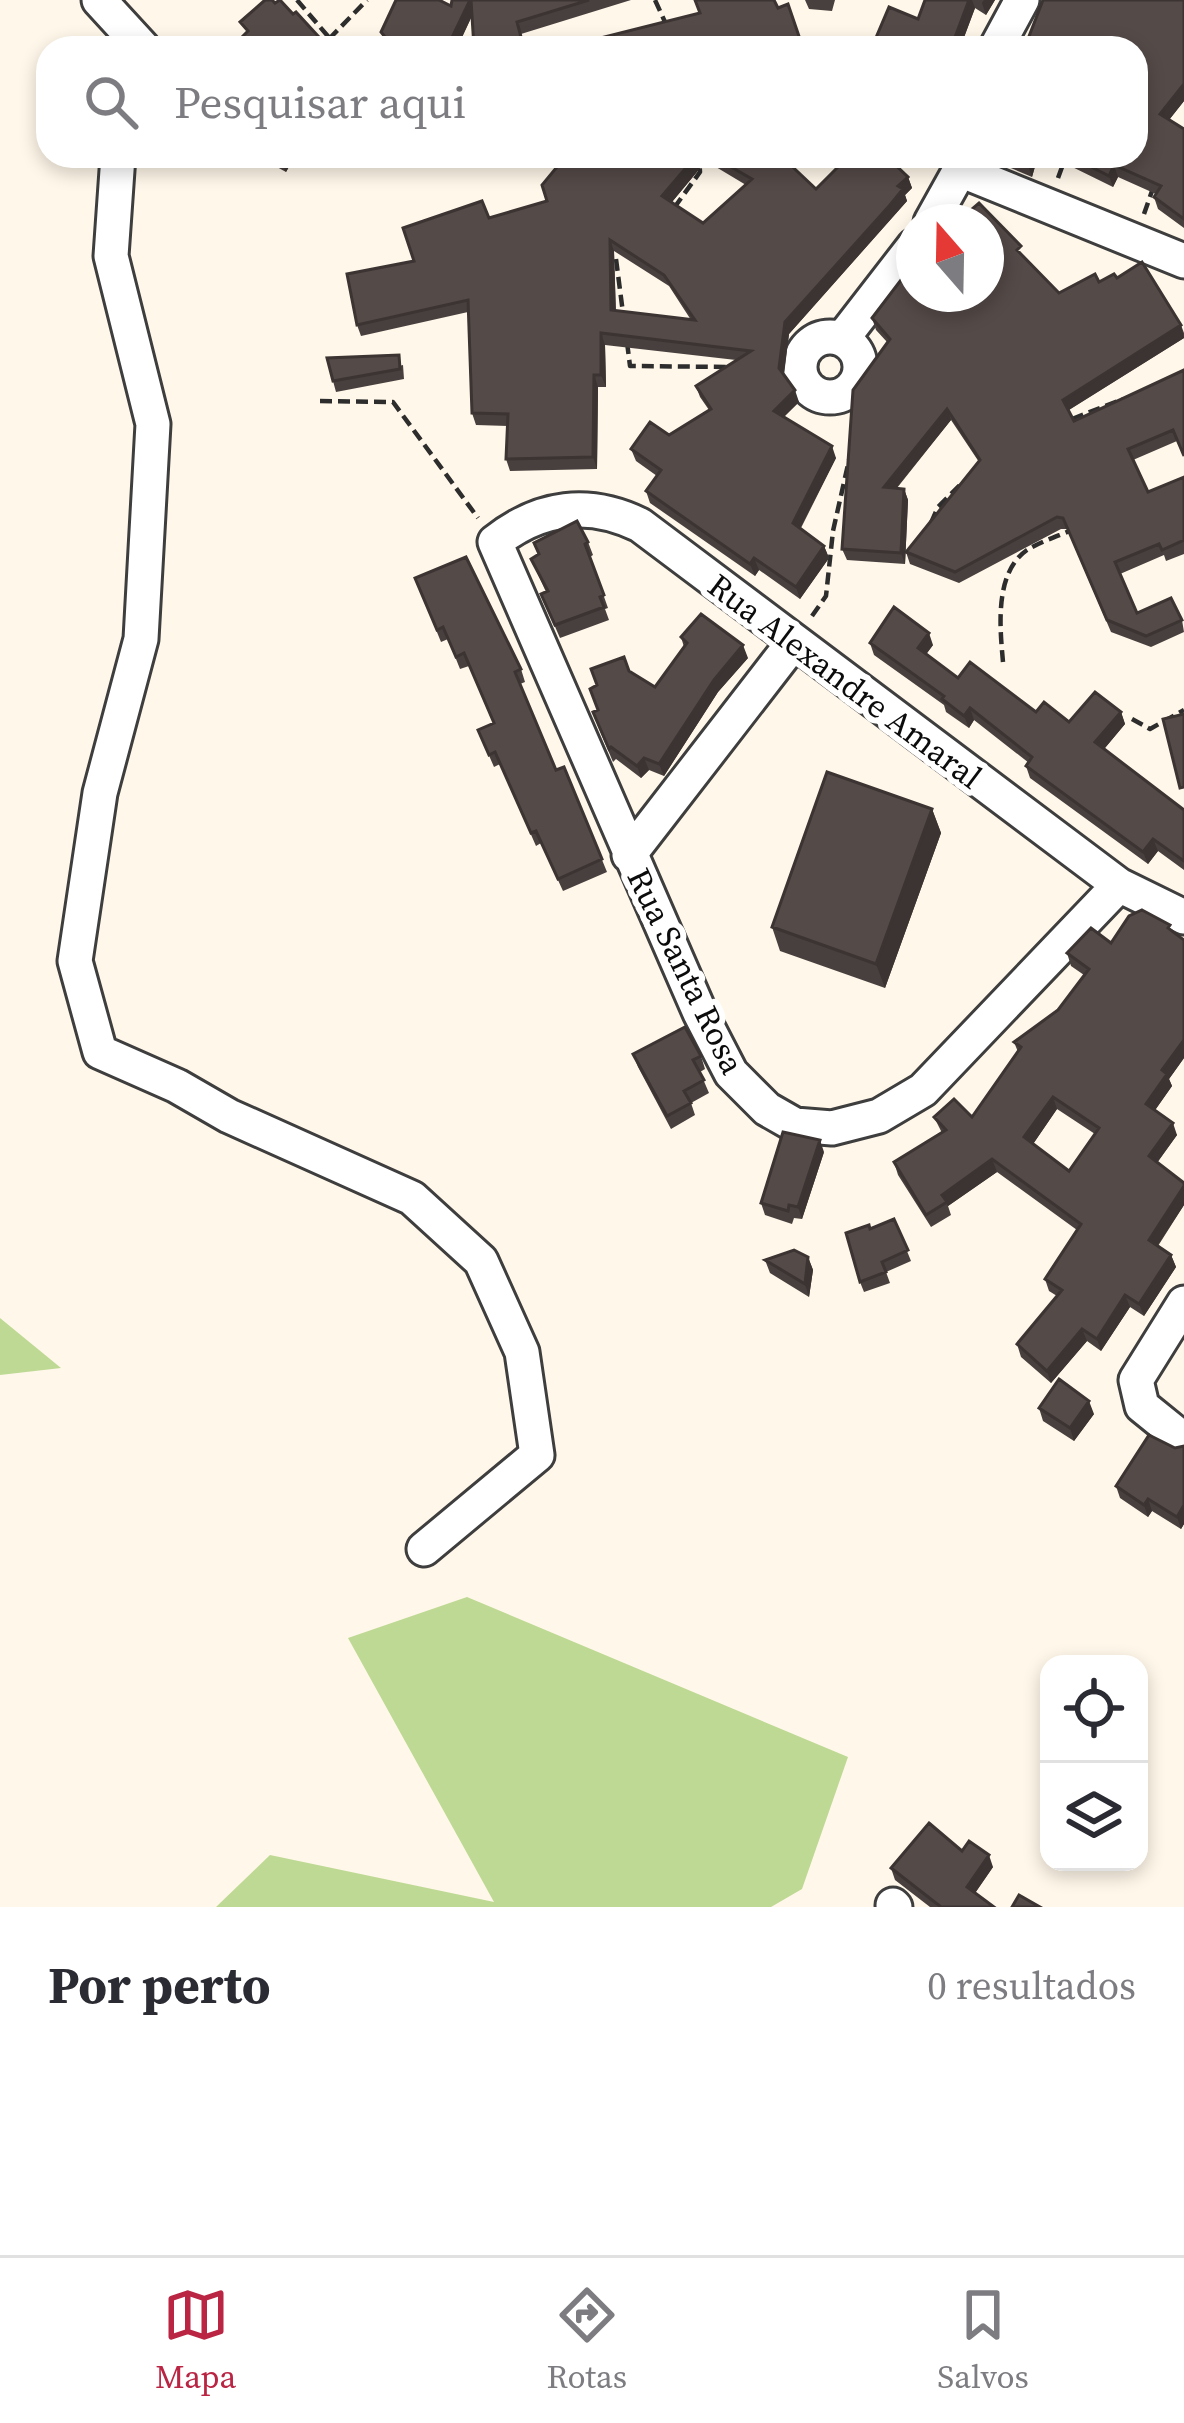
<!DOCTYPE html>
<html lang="pt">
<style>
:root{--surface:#fff;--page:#f7f7f7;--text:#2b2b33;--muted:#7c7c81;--line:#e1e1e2;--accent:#ba2544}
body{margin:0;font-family:"Source Serif 4",serif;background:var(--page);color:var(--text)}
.controls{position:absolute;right:36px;bottom:36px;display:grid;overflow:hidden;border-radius:24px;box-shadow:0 6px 18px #0003}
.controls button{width:108px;height:108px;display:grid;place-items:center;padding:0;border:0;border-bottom:3px solid var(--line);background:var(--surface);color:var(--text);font:60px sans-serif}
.compass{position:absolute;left:896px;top:204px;width:108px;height:108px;border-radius:50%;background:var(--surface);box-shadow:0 6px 18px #0003;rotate:340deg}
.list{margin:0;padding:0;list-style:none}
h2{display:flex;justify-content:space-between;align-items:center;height:156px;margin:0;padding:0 48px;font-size:51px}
h2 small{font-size:39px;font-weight:400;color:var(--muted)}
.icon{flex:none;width:66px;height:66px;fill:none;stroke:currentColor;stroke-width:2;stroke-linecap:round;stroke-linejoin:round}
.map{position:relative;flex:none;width:1184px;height:1907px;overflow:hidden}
.search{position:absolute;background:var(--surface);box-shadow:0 6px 18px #0003;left:36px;right:36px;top:36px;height:132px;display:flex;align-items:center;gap:30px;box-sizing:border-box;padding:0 42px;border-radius:36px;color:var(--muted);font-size:45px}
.sheet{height:348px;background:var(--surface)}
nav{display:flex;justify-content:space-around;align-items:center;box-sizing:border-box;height:168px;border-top:3px solid var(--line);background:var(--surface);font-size:33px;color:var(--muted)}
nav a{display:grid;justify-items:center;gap:6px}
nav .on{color:var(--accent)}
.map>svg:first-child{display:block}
</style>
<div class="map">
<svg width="1184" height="1907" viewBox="0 0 1184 1907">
<rect width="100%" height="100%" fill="#fff7e9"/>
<!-- forest -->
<path fill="#bed994" d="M0,1318l61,50 -61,7z
M467,1597l381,160 -46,132 -31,18h-555l54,-52 224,47 -146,-264z"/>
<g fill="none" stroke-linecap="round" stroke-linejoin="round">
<defs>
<path id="minor" d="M99,0l44,48
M996,48l26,-48
M118,156l-7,100 42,168 -12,215 -41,154 -25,168 25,91 77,34 52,30 183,82 69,63 41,91 15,103 -113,94
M960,170l224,91
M931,222l29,-52 3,-14
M800 367a30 30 0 1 1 60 0a30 30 0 1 1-60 0Z
M842,339l72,-93
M629,855l164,-212
M1119,885l-196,205 -44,26 -47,12 -37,-3 -28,-16 -36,-36 -31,-60 -205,-471c45,-36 94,-42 145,-17l479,360 65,32
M1184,1303l-48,77 6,26 42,34
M893,1905l2,2"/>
</defs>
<!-- minor casing -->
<use href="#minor" stroke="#3e3e3e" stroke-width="39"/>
<!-- path -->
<path stroke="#2d2d2d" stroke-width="4.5" stroke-dasharray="12 6" stroke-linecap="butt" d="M297,0l41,48
M655,0l10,22
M329,39l38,-39
M1058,178l8,-22
M674,208l26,-36 -1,-16
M1144,214l8,-23
M616,259l7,54
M627,342l3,24 97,1
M780,368l20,1
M320,401l73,1 85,116
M1072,419l51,-20
M931,523l7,-16 26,-26
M812,616l14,-20 7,-65 16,-71
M1003,662c-3,-34 -9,-89 24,-112 13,-8 31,-14 45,-20
M1132,719l18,10 34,-19"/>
<!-- minor -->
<use href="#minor" stroke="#fff" stroke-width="33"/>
</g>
<!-- wall -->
<path fill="#48403e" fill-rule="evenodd" d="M452,0h179l-110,34 4,14h-51l-2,-32 -15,32h-69l-3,-4 -4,-12 70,-26z
M805,0h30l-3,11 -23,-2z
M925,0h70l-9,15 -11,-7 -15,40h-123l35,-1 46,-28z
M1184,0v101l-15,19 15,9v99l-26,-19 -4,-12 2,-3 -38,-17 -5,10 -61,-30 -3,10 -13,-4 -4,14 -45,-19 -1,-2h150v-108h-130z
M257,156h38l-9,16z
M566,156h217l33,33 92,-12 4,11 -7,7 2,6 -118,133 -5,41 15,27 -15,15 52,41 -35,70 23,18 5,12 -29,41 -41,-29 -4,6 -105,-73 -4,-12 11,-15 -21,-15 -5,-12 38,-14 40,-25 -9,-13 -4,-11 40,-26 -131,-15 1,42h-8l-1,82 -87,2 -4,-12 2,-33 -32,-1 -4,-12 -4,-101 -107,24 -4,-11 57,-64 75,-43 58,-17zM706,161l40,24 -43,38 -31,-21zM614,251l55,35 22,34 -75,-9z
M1025,258l34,35 58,-15 64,47 3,8v5l-115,72 5,11 110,-51 -7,71 -44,19 15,32 36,-15v77l-18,7 -2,-6 -44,19 17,39 45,7 2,12 -33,15 -40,-15 -44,-103h-6l-102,54 -49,-19 -4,-12 73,-90 -28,-42 -54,68 7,1 4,11 -3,64 -58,-4 -5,-11 45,-207 -11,-12 -4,-12z
M403,365l1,14 -68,13 -3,-11z
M588,542l5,13 -3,2 18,51 -3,1 4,11 -49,18 -14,-32v-14l-15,-33 7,-4 -4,-12z
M415,578l106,91 4,13 -5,2 36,86 8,-3 43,105 -44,19 -22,-48 -5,3 -36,-82 -6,3 -16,-37 16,-7 -25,-57 -9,3 -12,-30 -7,3z
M681,637l67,21 -30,34 -54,84 -15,-6 -8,8 -25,-19 -3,3 -16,-38v-14l58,-23 29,-40z
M870,643l63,2 -7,9 32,24 78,34 33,10 52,-10 4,12 -21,25 80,61v60l-26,-19 -10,13 -118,-86 -4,-12 3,-3 -55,-43 -5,8 -23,-16 -2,-7 -70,-50z
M932,809l9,24 -56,155 -105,-37 -8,-24z
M1172,931l12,9v118l-15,21 3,7 -17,24 22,25 -20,28 27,20v22l-26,41 13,9 5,12 -32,49 -14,-9 -29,44 -14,-10 -36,42 -30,-26 -4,-13 40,-48 -8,-5 -4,-12 32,-49 -80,-58 -49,34 3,9 -20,12 -33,-52 -4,-13 48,-29 -8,-16h38l46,-65 -4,-10 44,-32 26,-35 -13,-9 -4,-13zM1057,1109l38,25 -26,37 -36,-27z
M633,1054l68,2 4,13 -5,3 9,21 -18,10 4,12 -24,14 -33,-62z
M824,1152l-22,67 -8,-1 -2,6 -27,-9 -4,-12z
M894,1219l17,42 -25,11 4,11 -26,9 -4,-10 10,-53z
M808,1257l5,13 -4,27 -39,-24 -5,-13z
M1039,1408l55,6 -20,27 -31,-20z
M1184,1446v78l-3,5 -29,-18 -4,6 -28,-19 -4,-12 59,-38z
M962,1851l31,16 -18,26 19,14h-64l-35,-27 -4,-12z"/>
<!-- shaded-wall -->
<path fill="#3b3432" d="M470,0l5,9 -18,39h-10z
M969,0h3l3,8 -15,40h-9z
M984,0h11l-9,15 -4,-12z
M1184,84v17l-19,24 -5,-11z
M283,156h12l-9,16 -5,-12z
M696,156h8l2,5 -39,47 -5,-12z
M1030,156h3l3,7 -4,14 -4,-12z
M1114,165l4,12 -5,10 -4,-11z
M908,177l4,11 -7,7 2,6 -118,133 -6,46 -4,-12 6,-46z
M610,240l4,11 2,71 -5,-12z
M1181,325l3,13 -117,73 -4,-11z
M601,333l4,12 1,42 -5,-12z
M594,375l4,12 -1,82 -4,-12z
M795,390l4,12 -21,20 -4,-11z
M947,409l4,11 -63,78 -4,-11z
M832,446l4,12 -39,76 -4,-11z
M904,489l4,11 -3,64 -4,-11z
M824,546l5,12 -29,41 -4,-12z
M754,558l5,12 -4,6 -5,-12z
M929,633l4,12 -11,15 -4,-12z
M743,645l5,13 -30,34 -54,84 -5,-12 55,-84z
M970,708l4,12 -5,8 -5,-12z
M1121,712l4,12 -25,30 -5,-12z
M644,758l5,12 -8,8 -4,-12z
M932,809l9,24 -56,155 -9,-24z
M1153,839l5,12 -10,13 -5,-12z
M1184,1040v18l-15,21 3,7 -21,30 -5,-12 16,-34z
M1053,1097l4,12 -28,41 -5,-13z
M1173,1123l4,12 -24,33 -4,-12z
M820,1140l4,12 -22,67 -4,-12z
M992,1159l5,13 -49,34 -6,-11z
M1184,1186v19l-31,47 -4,-12z
M1171,1255l5,12 -32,49 -5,-12z
M808,1257l5,13 -4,27 -4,-13z
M1125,1295l5,12 -29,44 -4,-12z
M1082,1329l5,12 -36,42 -4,-12z
M1089,1401l5,13 -20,27 -4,-13z
M1148,1499l4,12 -4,6 -4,-12z
M1184,1505v19l-3,5 -4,-12z
M989,1855l4,12 -22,32 -4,-12z"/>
<!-- building -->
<path fill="#544a48" stroke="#3b3432" stroke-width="3" fill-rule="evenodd" d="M265,0h7l3,3 5,-3 13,14 3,-2 33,36h-79l-9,-10 7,-7 -8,-9z
M396,0h43l12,6 1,-6h18l-23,48h-53l-13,-16z
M471,0h118l-72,22 7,26h-22l-4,-4 2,4h-26z
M695,0h79l4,8 10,-4 15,44h-45l-7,-2 2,2h-155l-2,-9 104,-26z
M925,0h44l-18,48h-114l7,-10 28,9 17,-40 29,12z
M1043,0h141v84l-24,30 24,15v90l-30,-22 7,-11 -47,-21 -5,11 -39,-20h66v-108h-61l-6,-5 -1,5h-62l8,-9 12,5z
M566,156h130l-34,40 41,27 49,-44 -40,-23h69l35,33 33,-33h37l22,21 -10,9 5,3 -13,16 -105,117 -6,46 16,22 -21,21 58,35 -39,77 31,23 -28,41 -42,-29 -4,6 -104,-73 15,-21 -30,-21 19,-27 19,13 42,-26 -15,-23 55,-35 -150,-18v42h-7l-1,82 -87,2 2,-45 -36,-1 -4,-113 -111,25 -10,-51 67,-13 -11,-33 79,-27 7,17 58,-17 -5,-16zM610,240l54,35 31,45 -84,-10z
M1006,156h24l-2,9z
M979,203l42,43 -4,4 42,43 36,-19 4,8 15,-8 3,4 25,-16 39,63 -118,75 11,21 110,-51v86l-11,-26 -45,19 20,43 36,-15v63l-22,10 -3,-6 -44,18 22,51 34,-15 11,22 -36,16 -39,-16 -44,-102 -6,-1 -102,55 -49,-20 74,-92 -33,-51 -63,78 20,2 -3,64 -59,-4 11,-159 37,-51 -18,-21 35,-46 7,-6v28h72v-72h-29z
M399,355l1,14 -67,12 -6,-23z
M577,521l11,21 -3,2 19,51 -4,2 4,10 -49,18 -14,-31 7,-3 -17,-32 8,-5 -5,-11z
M466,557l55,112 -6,3 41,98 8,-3 38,92 -44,20 -22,-48 -5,2 -36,-81 -6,3 -11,-25 16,-7 -30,-70 -8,4 -13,-30 -6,3 -22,-52z
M894,607l35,26 -11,15 40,30 12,-16 66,50 8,-10 25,20 26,-30 26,20 -26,30 89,68v51l-31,-22 -10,13 -117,-86 6,-9 -62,-49 -6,8 -22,-17 2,-3 -74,-53z
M701,614l42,31 -29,35 -55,84 -15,-6 -7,8 -26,-19 -2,2 -16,-37 5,-2 -8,-21 7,-4 -6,-16 33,-12 5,14 26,16 32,-44 -6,-6z
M1184,714v73l-4,1 -17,-69z
M827,772l105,37 -56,155 -104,-37z
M1142,910l28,15 -2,3 16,12v100l-22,30 5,4 -21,30 27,19 -24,33 35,27v3l-35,54 22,15 -32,49 -14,-9 -28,44 -15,-10 -35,42 -30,-27 45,-54 -17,-11 36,-55 -89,-65 -50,36 5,7 -21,13 -32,-53 52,-32 -12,-13 20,-18 18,18 49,-70 -7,-5 44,-32 31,-41 -22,-16 24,-25 20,15 18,-27zM1053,1097l46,31 -30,43 -45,-34z
M685,1027l16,29 -8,4 11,20 -20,11 7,12 -24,13 -34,-62z
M783,1132l37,8 -22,67 -9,-2 -1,6 -27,-8z
M894,1219l14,31 -26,12 4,10 -26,10 -14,-49 23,-8 1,4z
M794,1250l14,7 -3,27 -40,-24z
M1059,1379l30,22 -19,27 -31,-20z
M1149,1435l26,13 9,-2v59l-7,12 -29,-18 -4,6 -28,-19z
M929,1823l33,28 7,-10 20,14 -22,32 27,20h-53l-50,-39z
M1019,1895l21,12h-28z"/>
<g text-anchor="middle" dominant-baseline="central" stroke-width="12" stroke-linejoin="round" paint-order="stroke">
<!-- street labels -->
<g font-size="33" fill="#0b0b0b" stroke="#fff">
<text transform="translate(845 681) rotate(37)">Rua Alexandre Amaral</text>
<text transform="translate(686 971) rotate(64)">Rua Santa Rosa</text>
</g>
</g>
</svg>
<div class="controls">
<button><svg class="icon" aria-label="locate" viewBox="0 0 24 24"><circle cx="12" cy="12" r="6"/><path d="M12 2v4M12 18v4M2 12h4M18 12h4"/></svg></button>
<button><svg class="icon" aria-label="layers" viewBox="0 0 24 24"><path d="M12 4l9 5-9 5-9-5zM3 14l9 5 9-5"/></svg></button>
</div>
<svg class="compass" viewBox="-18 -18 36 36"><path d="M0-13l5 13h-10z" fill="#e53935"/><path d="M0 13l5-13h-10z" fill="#7c7c81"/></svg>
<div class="search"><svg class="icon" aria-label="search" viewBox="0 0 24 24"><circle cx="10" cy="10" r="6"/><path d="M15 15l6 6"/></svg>Pesquisar aqui</div>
</div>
<section class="sheet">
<h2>Por perto<small>0 resultados</small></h2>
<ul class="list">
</ul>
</section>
<nav>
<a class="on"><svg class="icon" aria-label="map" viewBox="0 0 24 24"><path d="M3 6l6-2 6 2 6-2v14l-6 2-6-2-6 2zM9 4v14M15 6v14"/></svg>Mapa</a>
<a><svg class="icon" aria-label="directions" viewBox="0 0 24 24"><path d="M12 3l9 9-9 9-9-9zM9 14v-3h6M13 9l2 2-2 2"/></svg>Rotas</a>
<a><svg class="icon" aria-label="saved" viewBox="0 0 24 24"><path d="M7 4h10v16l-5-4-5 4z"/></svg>Salvos</a>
</nav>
